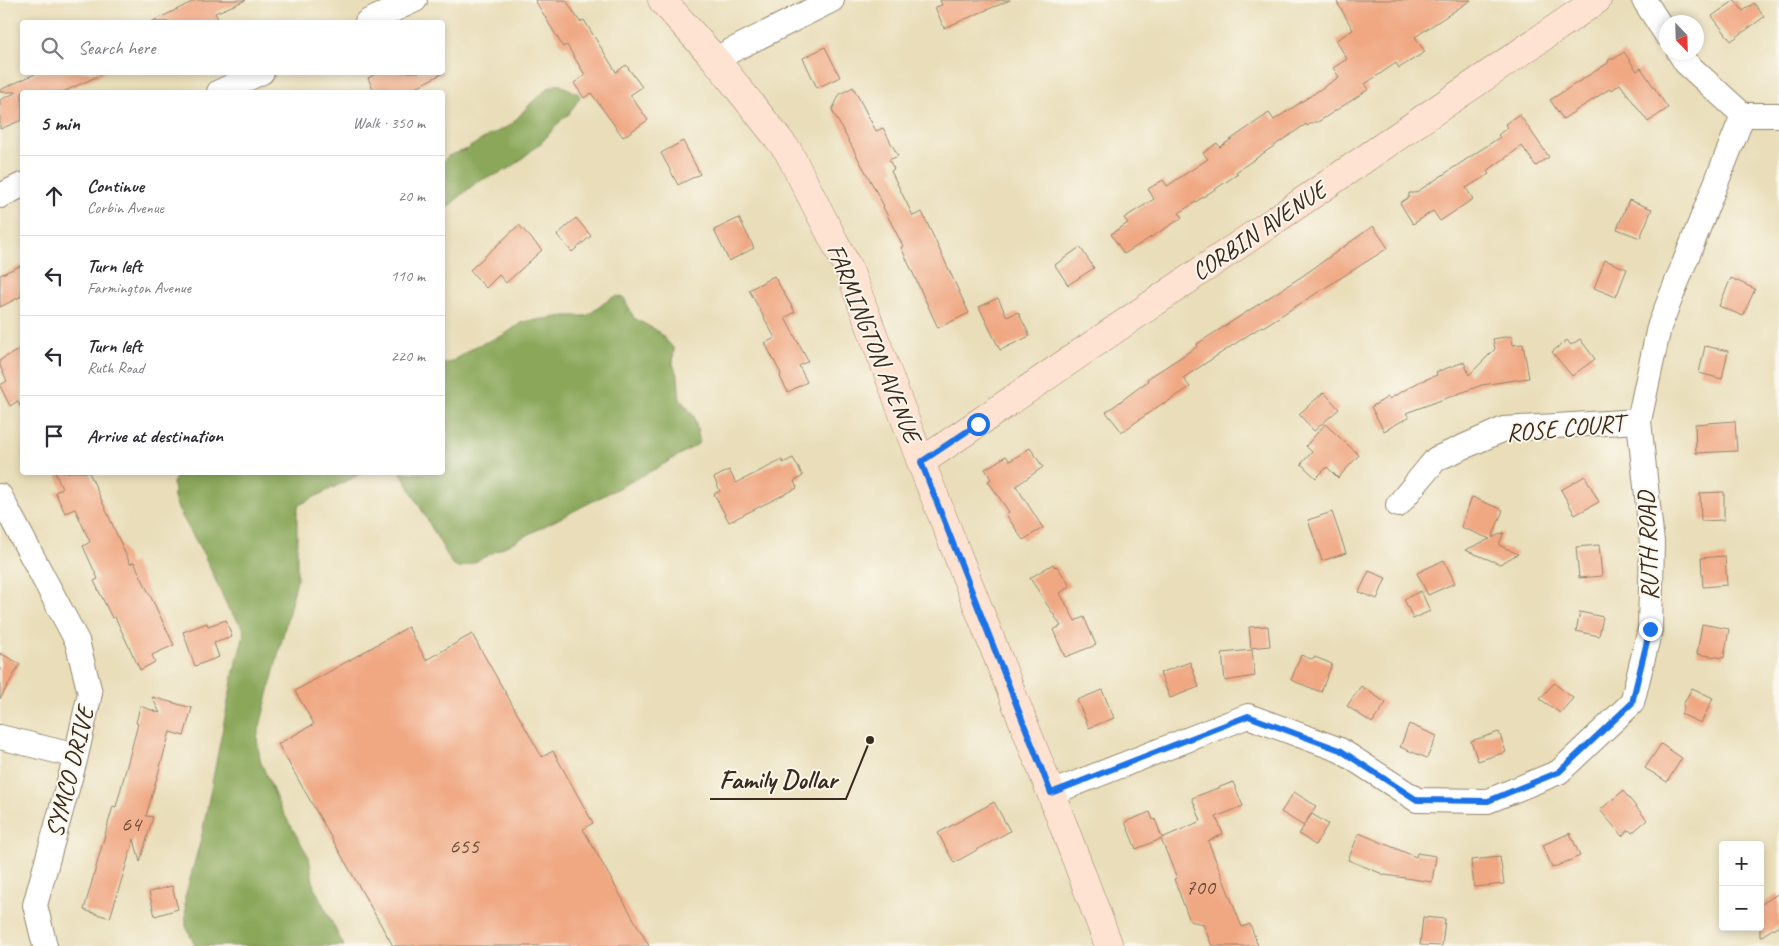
<!DOCTYPE html>
<meta charset="utf-8">
<style>
:root{--surface:#fff;--page:#f2f2f3;--text:#2b2b33;--muted:#7c7c81;--line:#e1e1e2}
body{margin:0;font-family:Caveat,sans-serif;background:var(--page);color:var(--text)}
.controls{position:absolute;right:15px;bottom:15px;display:grid;overflow:hidden;border-radius:5px;box-shadow:0 2px 8px #0003}
.controls button{width:45px;height:45px;display:grid;place-items:center;padding:0;border:0;border-bottom:1px solid var(--line);background:var(--surface);color:var(--text);font:25px sans-serif}
.compass{position:absolute;left:1659px;top:15px;width:45px;height:45px;border-radius:50%;background:var(--surface);box-shadow:0 2px 8px #0003;rotate:157deg}
.stop{position:absolute;width:15px;height:15px;margin:-11px;border:4px solid #1a73e8;border-radius:50%;background:#fff}
.stop.end{background:#1a73e8;border-color:#fff;box-shadow:0 1px 5px #0008}
.list{margin:0;padding:0;list-style:none}
h2{display:flex;justify-content:space-between;align-items:center;height:65px;margin:0;padding:0 20px;font-size:21px}
h2 small{font-size:16px;font-weight:400;color:var(--muted)}
.list li{display:grid;grid-template-columns:32px 1fr auto;gap:15px;align-items:center;box-sizing:border-box;height:80px;padding:0 20px;border-top:1px solid var(--line)}
.list b{display:block;font-size:19px;white-space:nowrap}
.list p{margin:0;font-size:16px;white-space:nowrap;color:var(--muted)}
.list em{font-size:16px;font-style:normal;color:var(--muted)}
.icon{flex:none;width:28px;height:28px;fill:none;stroke:currentColor;stroke-width:2;stroke-linecap:round;stroke-linejoin:round}
.map{position:relative;flex:none;width:1779px;height:946px;overflow:hidden}
.search{position:absolute;background:var(--surface);box-shadow:0 2px 8px #0003;left:20px;top:20px;width:425px;height:55px;display:flex;align-items:center;gap:12px;box-sizing:border-box;padding:0 18px;border-radius:5px;color:var(--muted);font-size:19px}
.panel{position:absolute;background:var(--surface);box-shadow:0 2px 8px #0003;left:20px;top:90px;width:425px;height:385px;border-radius:5px}
.map>svg:first-child{display:block}
</style>
<div class="map">
<svg width="1779" height="946" viewBox="0 0 1779 946">
<rect width="100%" height="100%" fill="#fbf7ec"/>
<filter id="ink" filterUnits="userSpaceOnUse"><feTurbulence type="fractalNoise" baseFrequency=".02" numOctaves="2"/><feDisplacementMap in="SourceGraphic" scale="10" xChannelSelector="R" yChannelSelector="G"/><feConvolveMatrix kernelMatrix="1 2 1 2 8 2 1 2 1" color-interpolation-filters="sRGB"/></filter>
<filter id="wash" filterUnits="userSpaceOnUse"><feTurbulence type="fractalNoise" baseFrequency=".0096" numOctaves="4" result="noise"/><feDisplacementMap in="SourceGraphic" scale="20" xChannelSelector="R" yChannelSelector="G"/><feGaussianBlur stdDeviation="1.12" result="paint"/><feColorMatrix in="noise" values="0 0 0 0 0 0 0 0 0 0 0 0 0 0 0 0 0 1.4 0 .05"/><feComposite in="paint" operator="in"/></filter>
<g filter="url(#wash)">
<rect width="100%" height="100%" fill="#e9deb9"/>
<!-- forest -->
<path fill="#8aa75a" stroke="#62683c" d="M558,84l21,10 1,3 -11,17 -6,4 -20,23 -30,25 -13,7 -22,8 -35,30v-49l5,-6 17,-6 23,-14 23,-11 18,-20 19,-17z
M617,296l7,2 10,20 25,14 15,17 -1,15 5,13 2,22 14,17 5,22 -1,6 -39,23 -186,96 -14,5 -7,-4 -51,-91 41,-1 1,-108 8,-2 25,-16 28,-11 18,-13 43,-6h22l24,-18z
M179,472l183,1 -63,32 -2,7v68l-40,158 3,22 20,47 29,50 5,30 30,59h-149l-9,-20 -1,-29 16,-58 33,-168 10,-36 -1,-8 -14,-17 -25,-55 -25,-44 -5,-13 -1,-15z"/>
<g id="blocks">
<!-- building -->
<path fill="#f0a883" d="M196,0h50l-31,13 5,9h-69z
M535,0h31l14,22 4,-2 32,52 10,-7 16,22 -12,8 18,25 -25,17 -32,-44 -7,5 -10,-15 11,-8 -18,-30 -4,2z
M940,0h70l-66,28 -9,-21 7,-2z
M1336,0h135l-56,37 10,15 -26,16 -3,-5 -31,21 4,5 -51,33h-4l-7,4 -1,-2 -70,48 2,2 -59,39 3,5 -58,36 -13,-20 17,-11 -4,-5 30,-19 -6,-10 15,-9 4,6 41,-27 -5,-6 14,-10 3,4 49,-34 5,7 65,-43 -6,-9 14,-9 -11,-19 17,-10z
M1735,0l8,11 11,-8 10,14 -33,24 -19,-25z
M825,47l15,30 -23,11 -14,-30z
M1624,52l13,19 4,-3 27,40 -20,14 -28,-38 -8,6 -1,-2 -48,31 -13,-19 58,-37 1,-4h5z
M39,72h68l-44,20h-41v28l-22,9v-29l17,-8h-17v-2z
M379,72h66l-38,20h-33l-6,-14z
M853,87l23,44 7,-3 15,28 -9,4 5,9 -3,2 22,45 9,-4 47,101 -31,15 -37,-81 2,-1 -20,-39 1,-1 -52,-96 8,-16z
M1519,114l30,43 -13,9 -14,-20 -35,25 2,3 -23,14 7,11 -33,22 -7,-10 -20,13 -13,-21 9,-6v-4h6l11,-7 74,-49 -2,-2 10,-8 -3,-3z
M683,141l17,33 -22,11 -17,-32z
M1629,200l23,9 -12,29 -23,-9z
M576,218l15,18 -19,16 -15,-17z
M739,218l15,30 -25,13 -15,-31z
M519,225l23,25 -36,33 -7,-8 -13,13 -16,-18z
M1373,226l15,22 -125,79 -1,-1 -79,52 7,9 -26,17 -1,-1 -41,29 -16,-20 42,-31 -1,-2 51,-33 -1,-2 107,-69z
M1080,247l14,21 -26,17 -13,-20z
M1605,260l22,9 -11,28 -22,-9z
M22,265v31l-22,11v-32z
M774,276l21,36 -10,6 23,43 -9,5 8,16 -19,10 -8,-15 1,-3 -16,-31 10,-5 -26,-48z
M1731,278l24,11 -12,27 -24,-10z
M998,298l9,19 11,-5 12,24 -30,14 -21,-43z
M1511,336l2,9 10,-1 6,34 -47,7 -76,28 3,4 -25,14 -13,-24 17,-10 1,2 30,-17 18,-7 -1,-3 28,-10 5,13 26,-26 -2,-10z
M1580,339l15,20 -23,17 -20,-24 15,-12 4,5z
M1705,346l23,5 -6,28 -23,-6z
M22,348v62l-4,-9 -8,5 -10,-20v-1l7,-4 -7,-15v-6z
M1324,392l15,17 -25,22 -15,-17z
M1735,421l2,30 -41,2 -1,-29z
M1325,424l34,31 -21,23 -11,-11 -11,11 -15,-14 11,-12 -6,-6z
M1030,448l13,19 -27,19 27,42 -20,12 -17,-26 3,-2 -21,-31 3,-2 -6,-10 21,-13 4,5z
M793,458l10,18 -9,5 3,7 -68,34 -15,-28 6,-3 -6,-13 15,-8 7,13 46,-23 1,3z
M55,472h34l41,92 4,-2 40,83 -22,10 3,7 -15,8 -25,-53 -3,1 -18,-37 4,-2 -15,-33 7,-4 -15,-33 -10,4 -10,-21 7,-3z
M1585,476l14,26 -24,13 -14,-25z
M1724,492v28l-23,1 -1,-28z
M1472,497l31,13 -11,28 12,-6 -5,13 19,9 -18,10 -35,-14 25,-11 -29,-12z
M1332,512l14,41 -24,8 -14,-41z
M1599,545l3,31 -23,2 -3,-31z
M1725,556l2,29 -24,2 -2,-29z
M1444,560l11,23 -27,12 -11,-22z
M1053,564l2,3 2,-1 13,20 -10,7 15,28 9,-4 12,28 -31,12 -12,-27 8,-4 -31,-48z
M1369,571l17,7 -9,21 -18,-7z
M1421,591l9,20 -17,8 -9,-20z
M1580,612l23,5 -4,19 -23,-5z
M226,620l6,17 -18,6 5,14 -24,9 -12,-34 24,-9 1,3z
M1702,624l27,5 -5,29 -27,-4z
M1268,626l2,20 -19,2 -2,-21z
M408,627l18,33 46,-26 70,123 11,-6 40,72 -10,6 66,117h-256l-115,-202 36,-20 -19,-33z
M1252,650l3,26 -30,5 -3,-28z
M0,653l20,11 -20,35z
M1301,655l10,4 4,-2 17,7 -11,28 -30,-12z
M1190,662l9,25 -29,11 -10,-25z
M1554,683l19,15 -13,15 -20,-14z
M1361,686l25,17 -14,20 -25,-17z
M1692,688l21,10 -12,25 -20,-9 3,-6 -1,-3z
M1102,690l12,28 -25,10 -12,-28z
M152,697l40,11 -8,28 -14,-4 -24,84 7,1 -13,45 -6,-23 -24,79 -26,-8 29,-104 3,1 22,-83 -2,-1 4,-17 20,7z
M1409,724l28,12 -10,22 -27,-11z
M1499,732l7,20 -28,9 -7,-20z
M1661,744l21,14 -15,24 -22,-14z
M1233,782l10,24 -27,11 7,17 -15,7 34,86 8,-3 8,22h-46l-9,-22 -13,-3 -16,-42 3,-1 -16,-39 -25,10 -11,-27 25,-10 3,8 2,-1 7,19 39,-17 -9,-23z
M1623,791l24,29 -15,13 -3,-3 -7,6 -22,-26z
M1294,792l22,14 -12,19 8,-11 16,10 -13,21 -16,-11 5,-8 -23,-14z
M994,802l16,29 -56,32 -16,-30z
M1359,833l57,24 1,-4 19,3 -4,26 -47,-7 -37,-15z
M1570,833l10,23 -28,12 -9,-23z
M1500,857l4,27 -30,3 -3,-27z
M172,886l6,23 -23,7 -6,-24z
M1779,893v32l-19,12v-32z
M1423,917l22,2 -3,27 -22,-1z"/>
</g>
</g>
<g filter="url(#ink)">
<use href="#blocks" fill-opacity="0" stroke="#92846c" stroke-width="1"/>
<g fill="none" stroke-linecap="round" stroke-linejoin="round">
<defs>
<path id="street" d="M1644,0l22,34
M367,22l48,-22
M1679,52l7,11 57,52h36
M715,59l117,-59
M219,92l43,-20
M0,196l22,-11
M0,496l77,145 13,52 -14,63 -41,149 10,41
M1398,505l38,-46 68,-30 135,-8
M0,737l76,19
M1051,793l197,-77 92,34 77,50 71,1 71,-29 73,-69 18,-74 2,-86 -13,-122 20,-94 84,-212"/>
<path id="secondary" d="M662,0l53,59 73,92 62,121 71,190 130,331 58,153
M921,462l676,-462"/>
</defs>
<!-- street casing -->
<use href="#street" stroke="#92846c" stroke-width="26"/>
<!-- secondary casing -->
<use href="#secondary" stroke="#92846c" stroke-width="29"/>
<!-- street -->
<use href="#street" stroke="#fff" stroke-width="24"/>
<!-- secondary -->
<use href="#secondary" stroke="#fee3d2" stroke-width="28"/>
</g>
</g>
<g fill="none" stroke-linecap="round" stroke-linejoin="round" filter="url(#ink)">
<!-- route -->
<path stroke="#1a73e8" stroke-width="6" d="M978,424l-57,38 130,331 197,-77 92,34 77,50 71,1 71,-29 73,-69 18,-74"/>
</g>
<g text-anchor="middle" dominant-baseline="central" stroke-width="4" stroke-linejoin="round" paint-order="stroke">
<!-- number labels -->
<g font-size="22" fill="#684a37">
<text x="131" y="824">64</text>
<text x="464" y="846">655</text>
<text x="1200" y="887">700</text>
</g>
<!-- street labels -->
<g font-size="25" fill="#3b2a1e" stroke="#fbf7ec">
<text transform="translate(1259 231) rotate(-34)">CORBIN AVENUE</text>
<text transform="translate(874 343) rotate(68)">FARMINGTON AVENUE</text>
<text transform="translate(1565 428) rotate(-5)">ROSE COURT</text>
<text transform="translate(1648 546) rotate(-92)">RUTH ROAD</text>
<text transform="translate(70 772) rotate(-76)">SYMCO DRIVE</text>
</g>
</g>
<!-- callouts -->
<path fill="none" stroke="#3b2a1e" stroke-width="2" d="M870 740L846 799H710"/>
<circle fill="#3b2a1e" stroke="#fbf7ec" stroke-width="2" cx="870" cy="740" r="5"/>
<g font-size="26" text-anchor="middle" font-weight="bold" fill="#3b2a1e" stroke="#fbf7ec" stroke-width="4" stroke-linejoin="round" paint-order="stroke">
<text x="778" y="788">Family Dollar</text>
</g>
</svg>
<div class="controls">
<button>+</button>
<button>−</button>
</div>
<svg class="compass" viewBox="-18 -18 36 36"><path d="M0-13l5 13h-10z" fill="#e53935"/><path d="M0 13l5-13h-10z" fill="#7c7c81"/></svg>
<div class="stop" style="left:978px;top:424px"></div>
<div class="stop end" style="left:1650px;top:629px"></div>
<div class="search"><svg class="icon" aria-label="search" viewBox="0 0 24 24"><circle cx="10" cy="10" r="6"/><path d="M15 15l6 6"/></svg>Search here</div>
<section class="panel">
<h2>5 min<small>Walk · 350 m</small></h2>
<ul class="list">
<li><svg class="icon" aria-label="ahead" viewBox="0 0 24 24"><path d="M12 20V5M6 11l6-6 6 6"/></svg><div><b>Continue</b><p>Corbin Avenue</p></div><em>20 m</em></li>
<li><svg class="icon" aria-label="left" viewBox="0 0 24 24"><path d="M17 20v-9H6M10 6l-5 5 5 5"/></svg><div><b>Turn left</b><p>Farmington Avenue</p></div><em>110 m</em></li>
<li><svg class="icon" aria-label="left" viewBox="0 0 24 24"><path d="M17 20v-9H6M10 6l-5 5 5 5"/></svg><div><b>Turn left</b><p>Ruth Road</p></div><em>220 m</em></li>
<li><svg class="icon" aria-label="arrive" viewBox="0 0 24 24"><path d="M6 21V4h12l-3 4 3 4H6"/></svg><div><b>Arrive at destination</b></div></li>
</ul>
</section>
</div>
